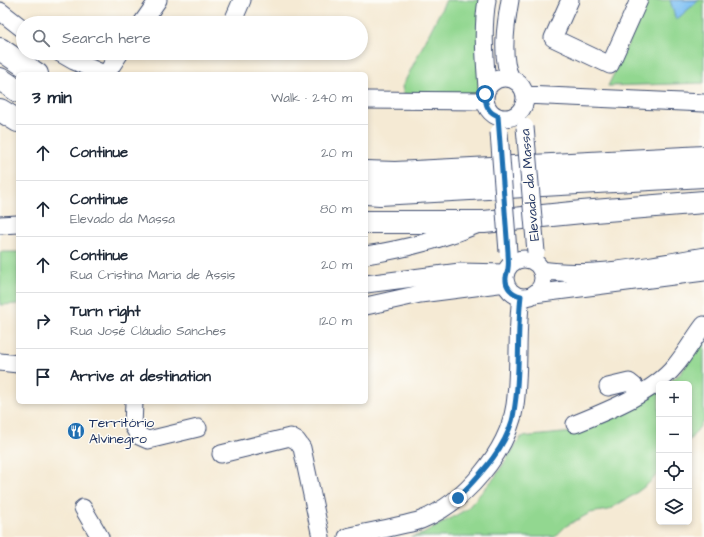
<!DOCTYPE html>
<meta charset="utf-8">
<style>
:root{--surface:#fff;--page:#f6f6f7;--text:#1f2937;--muted:#747a83;--line:#e0e1e3}
body{margin:0;font-family:"Architects Daughter",sans-serif;background:var(--page);color:var(--text)}
.controls{position:absolute;right:12px;bottom:12px;display:grid;overflow:hidden;border-radius:6px;box-shadow:0 2px 6px #0003}
.controls button{width:36px;height:36px;display:grid;place-items:center;padding:0;border:0;border-bottom:1px solid var(--line);background:var(--surface);color:var(--text);font:20px sans-serif}
.stop{position:absolute;width:12px;height:12px;margin:-9px;border:3px solid #1f6fb2;border-radius:50%;background:#fff}
.stop.end{background:#1f6fb2;border-color:#fff;box-shadow:0 1px 4px #0008}
.list{margin:0;padding:0;list-style:none}
h2{display:flex;justify-content:space-between;align-items:center;height:52px;margin:0;padding:0 16px;font-size:17px}
h2 small{font-size:13px;font-weight:400;color:var(--muted)}
.list li{display:grid;grid-template-columns:26px 1fr auto;gap:12px;align-items:center;box-sizing:border-box;height:56px;padding:0 16px;border-top:1px solid var(--line)}
.list b{display:block;font-size:15px;white-space:nowrap}
.list p{margin:0;font-size:13px;white-space:nowrap;color:var(--muted)}
.list em{font-size:13px;font-style:normal;color:var(--muted)}
.icon{flex:none;width:22px;height:22px;fill:none;stroke:currentColor;stroke-width:2;stroke-linecap:round;stroke-linejoin:round}
.map{position:relative;flex:none;width:704px;height:537px;overflow:hidden}
.search{position:absolute;background:var(--surface);box-shadow:0 2px 6px #0003;left:16px;top:16px;width:352px;height:44px;display:flex;align-items:center;gap:10px;box-sizing:border-box;padding:0 14px;border-radius:22px;color:var(--muted);font-size:15px}
.panel{position:absolute;background:var(--surface);box-shadow:0 2px 6px #0003;left:16px;top:72px;width:352px;height:332px;border-radius:6px}
.map>svg:first-child{display:block}
</style>
<div class="map">
<svg width="704" height="537" viewBox="0 0 704 537">
<rect width="100%" height="100%" fill="#fdfcf7"/>
<filter id="ink" filterUnits="userSpaceOnUse"><feTurbulence type="fractalNoise" baseFrequency=".025" numOctaves="2"/><feDisplacementMap in="SourceGraphic" scale="8" xChannelSelector="R" yChannelSelector="G"/><feConvolveMatrix kernelMatrix="1 2 1 2 8 2 1 2 1" color-interpolation-filters="sRGB"/></filter>
<filter id="wash" filterUnits="userSpaceOnUse"><feTurbulence type="fractalNoise" baseFrequency=".012" numOctaves="4" result="noise"/><feDisplacementMap in="SourceGraphic" scale="16" xChannelSelector="R" yChannelSelector="G"/><feGaussianBlur stdDeviation="0.9" result="paint"/><feColorMatrix in="noise" values="0 0 0 0 0 0 0 0 0 0 0 0 0 0 0 0 0 1.4 0 .05"/><feComposite in="paint" operator="in"/></filter>
<g filter="url(#wash)">
<rect width="100%" height="100%" fill="#f5ead4"/>
<!-- green -->
<path fill="#92d790" stroke="#568377" d="M446,0h41l-6,95 -77,-1 -2,-7z
M649,0h55v83l-96,3z
M0,252h18v52l-18,1z
M704,340v81l-15,20v-57h-22l14,-11z
M659,390v83l-11,11 -16,12 -24,14 -18,3 -24,13 -11,11h-144l12,-3 44,-25 28,-32 26,-40 52,-5 45,-16 28,-16z"/>
<!-- water -->
<path fill="#7dbff3" stroke="#4c77a8" d="M670,0h29l-23,20z"/>
</g>
<g filter="url(#ink)">
<g fill="none" stroke-linecap="round" stroke-linejoin="round">
<defs>
<path id="minor" d="M510,0c-4,22 -10,59 1,78
M570,0l-17,38 57,27 29,-65
M0,11l23,18
M142,23l16,-23
M232,23l10,-23
M60,53l14,8 30,13
M106,74l14,-21
M485 98a20 20 0 1 1 40 0a20 20 0 1 1-40 0Z
M487,88c-2,-28 -5,-59 0,-88
M525,95l179,8
M366,100l119,1
M0,225l18,-1
M366,255c39,-6 77,-16 113,-31
M505 278a19 19 0 1 1 38 0a19 19 0 1 1-38 0Z
M541,270c50,8 113,-5 163,-14
M366,284l94,-12 46,1
M534,294l170,-22
M366,306l54,-12 86,-11
M0,362l18,2
M608,387l21,-5 5,4 6,7
M134,402l-1,24 6,10 9,4 50,-12
M575,424c32,-13 78,-31 100,-58 11,-13 19,-28 29,-41
M221,454l69,-17 7,4 5,7 19,89
M83,508l17,29
M347,537c16,-4 33,-7 50,-11 8,-2 16,-3 24,-6 43,-17 87,-68 94,-115 5,-36 1,-72 6,-108"/>
<path id="major" d="M0,49l37,25
M366,172l29,1 309,-16"/>
<path id="highway" d="M0,79l18,12
M0,110l18,11
M366,193l14,1 324,-18
M366,222h118l98,-10 122,-10"/>
</defs>
<!-- minor casing -->
<use href="#minor" stroke="#3c4b70" stroke-width="19"/>
<!-- major casing -->
<use href="#major" stroke="#3c4b70" stroke-width="24"/>
<!-- highway casing -->
<use href="#highway" stroke="#3c4b70" stroke-width="24"/>
<!-- minor -->
<use href="#minor" stroke="#fff" stroke-width="17"/>
<!-- major -->
<use href="#major" stroke="#fff" stroke-width="22"/>
<!-- highway -->
<use href="#highway" stroke="#fff" stroke-width="22"/>
<defs>
<path id="minor-bridge" d="M525,127l11,125
M499,132l9,120"/>
</defs>
<!-- minor-bridge casing -->
<use href="#minor-bridge" stroke="#3c4b70" stroke-width="19" stroke-linecap="butt"/>
<!-- minor-bridge -->
<use href="#minor-bridge" stroke="#fff" stroke-width="17"/>
</g>
</g>
<g fill="none" stroke-linecap="round" stroke-linejoin="round" filter="url(#ink)">
<!-- route -->
<path stroke="#1f6fb2" stroke-width="5" d="M458,498c21,-23 45,-46 54,-77 2,-7 3,-16 4,-24 4,-33 1,-67 5,-101 -9,-2 -16,-9 -15,-18 0,-4 2,-6 2,-10 1,-5 0,-11 0,-16l-10,-136c-10,-4 -13,-11 -13,-22"/>
</g>
<!-- icons -->
<defs>
<symbol id="restaurant-disc" viewBox="-11 -11 22 22"><circle r="9.5" fill="#1f6fb2" stroke="#fdfcf7"/><path d="M-5-6h1v4h1v-4h1v4h1v-4h1v5L-1.5 .5V6h-2V.5L-5-1ZM5-6V6H3V1.5H1.5Q1.5-4 5-6Z" fill="#fff"/></symbol>
</defs>
<g fill-rule="evenodd">
<use href="#restaurant-disc" x="66" y="421" width="20" height="20"/>
</g>
<g text-anchor="middle" dominant-baseline="central" stroke-width="3" stroke-linejoin="round" paint-order="stroke">
<!-- street labels -->
<g font-size="14" fill="#1b2f5e" stroke="#fdfcf7">
<text transform="translate(530 185) rotate(-95)">Elevado da Massa</text>
</g>
<!-- poi labels -->
<g font-size="14" fill="#1b2f5e" stroke="#fdfcf7" text-anchor="start">
<text x="89" y="423">Território<tspan x="89" dy="16">Alvinegro</tspan></text>
</g>
</g>
</svg>
<div class="controls">
<button>+</button>
<button>−</button>
<button><svg class="icon" aria-label="locate" viewBox="0 0 24 24"><circle cx="12" cy="12" r="6"/><path d="M12 2v4M12 18v4M2 12h4M18 12h4"/></svg></button>
<button><svg class="icon" aria-label="layers" viewBox="0 0 24 24"><path d="M12 4l9 5-9 5-9-5zM3 14l9 5 9-5"/></svg></button>
</div>
<div class="stop" style="left:485px;top:94px"></div>
<div class="stop end" style="left:458px;top:498px"></div>
<div class="search"><svg class="icon" aria-label="search" viewBox="0 0 24 24"><circle cx="10" cy="10" r="6"/><path d="M15 15l6 6"/></svg>Search here</div>
<section class="panel">
<h2>3 min<small>Walk · 240 m</small></h2>
<ul class="list">
<li><svg class="icon" aria-label="ahead" viewBox="0 0 24 24"><path d="M12 20V5M6 11l6-6 6 6"/></svg><div><b>Continue</b></div><em>20 m</em></li>
<li><svg class="icon" aria-label="ahead" viewBox="0 0 24 24"><path d="M12 20V5M6 11l6-6 6 6"/></svg><div><b>Continue</b><p>Elevado da Massa</p></div><em>80 m</em></li>
<li><svg class="icon" aria-label="ahead" viewBox="0 0 24 24"><path d="M12 20V5M6 11l6-6 6 6"/></svg><div><b>Continue</b><p>Rua Cristina Maria de Assis</p></div><em>20 m</em></li>
<li><svg class="icon" aria-label="right" viewBox="0 0 24 24"><path d="M7 20v-9h11M14 6l5 5-5 5"/></svg><div><b>Turn right</b><p>Rua José Cláudio Sanches</p></div><em>120 m</em></li>
<li><svg class="icon" aria-label="arrive" viewBox="0 0 24 24"><path d="M6 21V4h12l-3 4 3 4H6"/></svg><div><b>Arrive at destination</b></div></li>
</ul>
</section>
</div>
